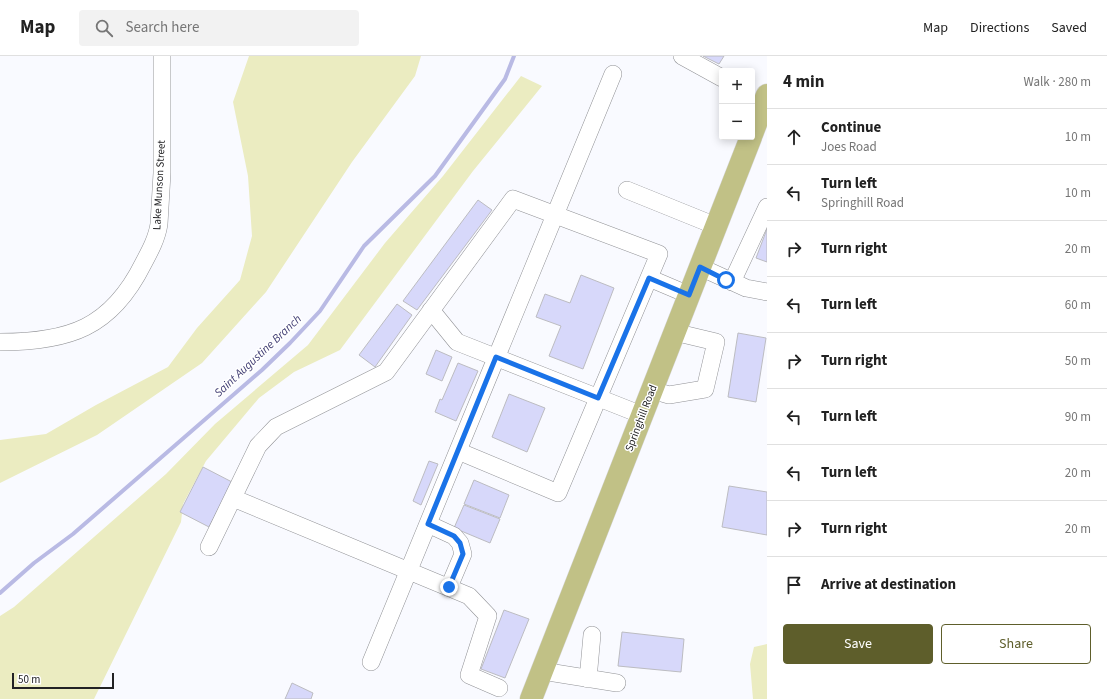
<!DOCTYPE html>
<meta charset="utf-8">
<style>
:root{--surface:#fff;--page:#f2f2f2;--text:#222;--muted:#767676;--line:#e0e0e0;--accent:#5e5e2b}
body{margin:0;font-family:"Source Sans 3",sans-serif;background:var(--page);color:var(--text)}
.controls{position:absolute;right:12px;top:12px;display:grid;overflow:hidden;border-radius:4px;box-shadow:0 2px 10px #0003}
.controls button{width:36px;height:36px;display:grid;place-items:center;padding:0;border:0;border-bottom:1px solid var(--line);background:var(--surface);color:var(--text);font:20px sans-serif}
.scale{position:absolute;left:12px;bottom:10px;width:102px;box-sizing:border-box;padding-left:4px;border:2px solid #222224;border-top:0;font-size:11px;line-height:14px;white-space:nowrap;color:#222224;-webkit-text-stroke:3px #fff;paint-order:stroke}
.stop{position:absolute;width:12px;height:12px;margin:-9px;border:3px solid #1a73e8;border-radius:50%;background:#fff}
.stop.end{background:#1a73e8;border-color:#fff;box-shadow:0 1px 4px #0008}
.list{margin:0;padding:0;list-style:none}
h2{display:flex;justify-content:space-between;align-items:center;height:52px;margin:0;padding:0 16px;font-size:17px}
h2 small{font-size:13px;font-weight:400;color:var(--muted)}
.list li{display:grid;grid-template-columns:26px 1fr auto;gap:12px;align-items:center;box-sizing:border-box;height:56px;padding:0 16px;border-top:1px solid var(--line)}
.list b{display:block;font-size:15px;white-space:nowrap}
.list p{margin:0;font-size:13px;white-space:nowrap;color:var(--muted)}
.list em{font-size:13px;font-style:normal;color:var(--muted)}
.actions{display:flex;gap:8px;padding:12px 16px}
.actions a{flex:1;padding:9px 0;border:1px solid var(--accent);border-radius:4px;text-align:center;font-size:14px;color:var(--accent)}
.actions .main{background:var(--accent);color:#fff}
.icon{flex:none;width:22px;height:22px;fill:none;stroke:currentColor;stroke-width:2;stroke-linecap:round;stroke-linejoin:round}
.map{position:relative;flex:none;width:767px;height:643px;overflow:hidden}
header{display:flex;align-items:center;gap:24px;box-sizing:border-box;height:56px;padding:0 20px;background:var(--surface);border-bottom:1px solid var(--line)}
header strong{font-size:19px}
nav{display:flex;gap:22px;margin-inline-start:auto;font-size:14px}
.search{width:280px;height:36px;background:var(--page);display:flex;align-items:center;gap:10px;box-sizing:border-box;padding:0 14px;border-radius:4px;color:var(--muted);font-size:15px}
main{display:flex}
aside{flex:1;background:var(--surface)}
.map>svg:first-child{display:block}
</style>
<header>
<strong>Map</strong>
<div class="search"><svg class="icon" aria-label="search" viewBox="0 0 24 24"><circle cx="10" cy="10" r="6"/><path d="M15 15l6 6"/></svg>Search here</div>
<nav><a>Map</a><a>Directions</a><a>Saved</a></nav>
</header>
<main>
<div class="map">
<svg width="767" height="643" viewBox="0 0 767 643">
<rect width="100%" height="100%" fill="#f9faff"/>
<!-- green -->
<path fill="#ebecc1" d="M249,0h172l-6,20 -63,86 -86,130 -64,71 -105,72 -97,48v-43l46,-6 50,-29 72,-38 29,-39 43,-48 12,-44 -4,-60 -15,-74z
M521,20l21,10 -69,85 -133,179 -46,22 -35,26 -53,63 -23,43 -2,18 -87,177h-94v-83l14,-9 152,-133 49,-50 93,-79 77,-102 58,-67z
M767,588v55h-14l-3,-35 4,-17z"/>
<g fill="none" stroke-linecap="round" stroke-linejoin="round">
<!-- stream -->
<path stroke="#b9bae4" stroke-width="4" d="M0,537l34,-30 39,-29 189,-164 28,-27 30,-32 44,-65 71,-70 70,-97 9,-23"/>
</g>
<!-- building -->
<path fill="#d7d8fa" stroke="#bcbcc1" d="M703,0h21l-5,8z
M478,144l14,10 -75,100 -14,-9z
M767,173v33l-11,-4z
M581,219l33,13 -31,81 -34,-13 12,-30 -25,-9 9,-23 25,9z
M397,248l15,11 -37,52 -16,-12z
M738,277l28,5 -10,64 -28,-5z
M436,294l16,7 -10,24 -16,-7z
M458,307l20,8 -22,50 -21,-9 5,-13 2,1z
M509,338l36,14 -18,44 -35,-15z
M429,405l9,3 -17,41 -8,-4z
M203,411l29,15 -23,45 -29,-15z
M474,424l35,15 -9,23 -36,-14z
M729,430l38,6v43l-45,-8z
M464,449l36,14 -10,24 -36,-15z
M504,554l25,9 -24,59 -24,-9z
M622,576l62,7 -3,33 -63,-6z
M292,627l21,10 -2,6h-26z"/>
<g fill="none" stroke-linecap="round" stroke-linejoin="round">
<defs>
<path id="minor" d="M682,0l40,22
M627,134l89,36
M700,211l46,21 21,4
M649,222l40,17
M732,226l35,-75
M431,254l26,32 185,73
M0,286c69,0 111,-14 143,-78 7,-13 14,-26 16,-40l3,-51v-117
M652,334l17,5 36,-6 11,-47 -42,-10
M233,442l236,98 19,20 -19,59 30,13
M428,468l26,12 6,7 3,11 -14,33
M209,491l49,-101 18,-19 110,-55 127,-173 146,55 -101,239 -100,-42
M371,606l242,-588
M542,615l75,12
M588,623l4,-44"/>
<path id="major" d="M752,78l15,-39
M531,643l220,-562"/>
</defs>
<!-- minor casing -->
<use href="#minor" stroke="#919296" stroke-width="18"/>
<!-- major casing -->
<use href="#major" stroke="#d7d7d8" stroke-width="23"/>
<!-- minor -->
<use href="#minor" stroke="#fff" stroke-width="17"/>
<!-- major -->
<use href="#major" stroke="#c1c186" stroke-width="22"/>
</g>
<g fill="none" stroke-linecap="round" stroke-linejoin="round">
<!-- route -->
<path stroke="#1a73e8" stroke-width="5" d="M449,531l14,-33 -3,-11 -6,-7 -26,-12 68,-167 102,41 51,-120 40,17 11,-28 26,13"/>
</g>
<g text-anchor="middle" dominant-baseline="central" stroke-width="3" stroke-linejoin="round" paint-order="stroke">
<!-- street labels -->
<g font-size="11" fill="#222224" stroke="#fff">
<text transform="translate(159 129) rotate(-87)">Lake Munson Street</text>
<text transform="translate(641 362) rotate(-69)">Springhill Road</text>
</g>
<!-- water labels -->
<g font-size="12" font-style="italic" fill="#403d73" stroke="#fff">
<text transform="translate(258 300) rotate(-43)">Saint Augustine Branch</text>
</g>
</g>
</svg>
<div class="controls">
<button>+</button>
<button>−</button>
</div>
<div class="scale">50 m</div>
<div class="stop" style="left:726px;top:224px"></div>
<div class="stop end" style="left:449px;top:531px"></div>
</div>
<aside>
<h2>4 min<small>Walk · 280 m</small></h2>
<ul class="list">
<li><svg class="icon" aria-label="ahead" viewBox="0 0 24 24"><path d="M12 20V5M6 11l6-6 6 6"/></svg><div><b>Continue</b><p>Joes Road</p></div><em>10 m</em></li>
<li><svg class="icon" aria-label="left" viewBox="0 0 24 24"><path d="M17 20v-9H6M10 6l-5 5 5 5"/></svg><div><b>Turn left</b><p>Springhill Road</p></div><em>10 m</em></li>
<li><svg class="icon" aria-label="right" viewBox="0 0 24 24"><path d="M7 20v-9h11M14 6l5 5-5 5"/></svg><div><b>Turn right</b></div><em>20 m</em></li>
<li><svg class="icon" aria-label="left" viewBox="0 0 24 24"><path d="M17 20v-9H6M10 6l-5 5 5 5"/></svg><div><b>Turn left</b></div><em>60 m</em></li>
<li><svg class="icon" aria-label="right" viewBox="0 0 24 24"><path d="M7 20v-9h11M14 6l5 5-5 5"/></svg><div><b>Turn right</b></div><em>50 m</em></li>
<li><svg class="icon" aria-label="left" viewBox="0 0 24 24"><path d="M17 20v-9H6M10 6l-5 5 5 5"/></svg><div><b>Turn left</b></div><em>90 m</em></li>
<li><svg class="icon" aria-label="left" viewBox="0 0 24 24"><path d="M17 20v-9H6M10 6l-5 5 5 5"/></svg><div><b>Turn left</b></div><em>20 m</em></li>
<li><svg class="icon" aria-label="right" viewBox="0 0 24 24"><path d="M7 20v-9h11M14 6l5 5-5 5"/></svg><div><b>Turn right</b></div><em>20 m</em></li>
<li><svg class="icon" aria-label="arrive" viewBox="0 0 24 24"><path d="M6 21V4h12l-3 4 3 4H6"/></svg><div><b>Arrive at destination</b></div></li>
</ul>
<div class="actions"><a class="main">Save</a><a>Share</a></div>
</aside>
</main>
